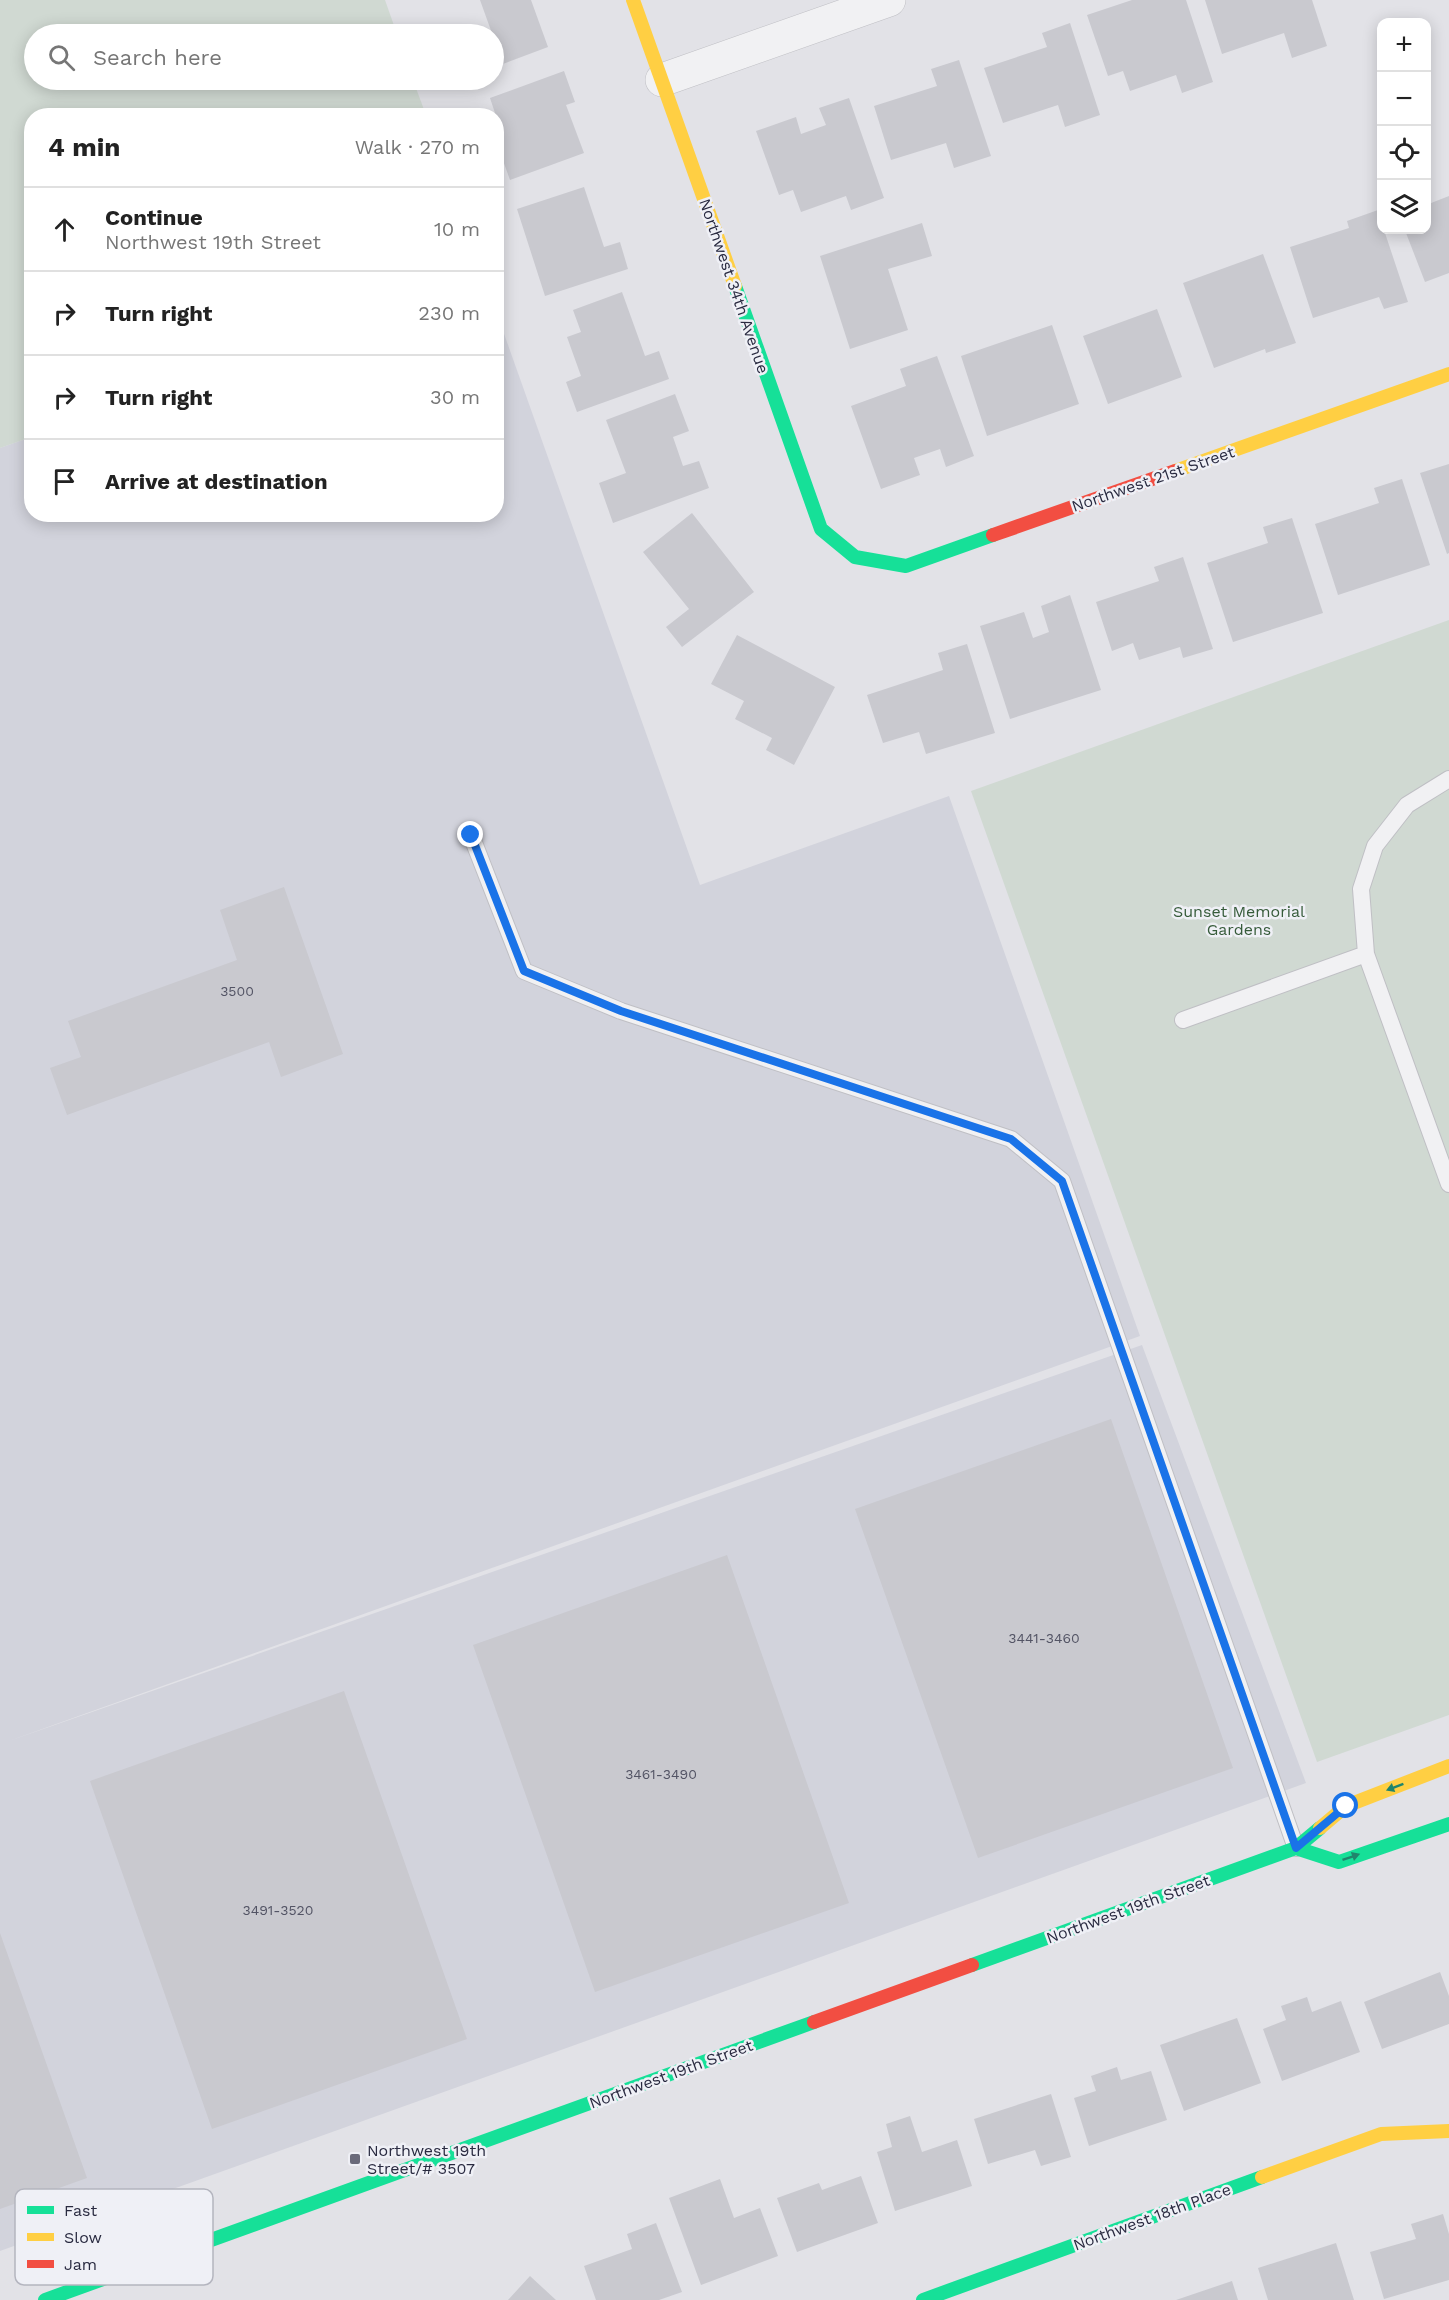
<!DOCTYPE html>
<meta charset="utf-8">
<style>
:root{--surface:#fff;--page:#f2f2f2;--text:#222;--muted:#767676;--line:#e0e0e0}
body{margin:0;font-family:"Work Sans",sans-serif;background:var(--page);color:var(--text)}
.controls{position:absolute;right:18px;top:18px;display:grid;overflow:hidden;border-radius:12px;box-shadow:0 3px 15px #0003}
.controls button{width:54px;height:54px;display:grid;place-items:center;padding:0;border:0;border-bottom:2px solid var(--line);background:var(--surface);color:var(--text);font:30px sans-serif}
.stop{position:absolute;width:18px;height:18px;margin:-14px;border:4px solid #1a73e8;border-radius:50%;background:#fff}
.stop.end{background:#1a73e8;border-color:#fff;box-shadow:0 2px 6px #0008}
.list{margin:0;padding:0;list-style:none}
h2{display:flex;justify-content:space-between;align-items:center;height:78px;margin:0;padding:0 24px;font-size:26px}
h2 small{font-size:20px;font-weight:400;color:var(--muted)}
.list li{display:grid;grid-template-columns:39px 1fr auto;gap:18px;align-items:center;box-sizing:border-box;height:84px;padding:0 24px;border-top:2px solid var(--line)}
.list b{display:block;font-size:22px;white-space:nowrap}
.list p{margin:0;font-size:20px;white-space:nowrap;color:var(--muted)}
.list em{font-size:20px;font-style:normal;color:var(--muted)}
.icon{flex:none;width:33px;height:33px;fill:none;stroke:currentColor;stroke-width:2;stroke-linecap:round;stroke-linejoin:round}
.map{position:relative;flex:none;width:1449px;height:2300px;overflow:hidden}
.search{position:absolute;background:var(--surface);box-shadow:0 3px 15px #0003;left:24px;top:24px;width:480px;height:66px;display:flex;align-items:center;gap:15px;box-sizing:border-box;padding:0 21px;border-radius:33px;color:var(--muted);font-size:22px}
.panel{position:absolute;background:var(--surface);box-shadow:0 3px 15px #0003;left:24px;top:108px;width:480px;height:414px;border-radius:24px}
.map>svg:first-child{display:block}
</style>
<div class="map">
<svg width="1449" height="2300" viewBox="0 0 1449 2300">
<rect width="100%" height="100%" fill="#e2e2e7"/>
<!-- built -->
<path fill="#d2d3dc" d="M497,314l203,571 249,-89 191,540 -1134,406 1136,-397 164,438 -1306,468v-1803l31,-11 1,77h464z"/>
<!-- green -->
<path fill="#d0d9d2" d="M0,0h385l12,34h-363v46h379l13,35 -394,1 -1,321 -31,11z
M1449,620v1095l-132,47 -346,-971z"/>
<!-- building -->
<path fill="#c9c9cf" d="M480,0h51l17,47 -45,17z
M1132,0h54l27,82 -31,11 -6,-18 -46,16 -7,-20 -15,5 -21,-61z
M1205,0h107l15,46 -35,12 -8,-25 -62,21z
M1070,23l30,92 -35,12 -7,-22 -55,18 -19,-55 63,-21 -5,-14z
M959,60l32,96 -37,12 -8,-25 -55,17 -17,-54 63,-20 -6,-17z
M564,71l11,31 -9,3 18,48 -74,27 -9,-25 -5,2v-41l-6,-18z
M849,98l35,100 -33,12 -5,-14 -45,16 -8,-22 -14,5 -23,-64 40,-14 5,17 25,-9 -7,-17z
M584,187l20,60 16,-5 8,27 -83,27 -28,-87z
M1449,196v77l-24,9 -19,-49 9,-3h11v-25z
M1378,210l4,20h2l24,72 -24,7 -5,-12 -66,21 -23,-71 59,-19 -2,-7z
M922,223l10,33 -44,13 20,61 -58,19 -30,-93z
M1263,254l33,89 -30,10 -1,-4 -51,19 -31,-85z
M622,292l23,64 14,-5 10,28 -92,33 -11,-30 15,-6 -14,-39 14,-5 -8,-22z
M1157,309l25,68 -74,27 -25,-68z
M1052,325l27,79 -92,32 -26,-80z
M937,356l37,100 -28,11 -6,-18 -26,9 6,17 -39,14 -30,-83 55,-20 -6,-17z
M675,394l14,37 -16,6 10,29 16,-5 10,27 -96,35 -14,-40 27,-10 -20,-53z
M1449,464v89l-2,1 -27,-81z
M1402,479l28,86 -92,30 -23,-71 64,-21 -5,-15z
M692,513l62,79 -72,55 -16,-20 23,-18 -46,-57z
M1292,518l31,95 -90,29 -26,-79 61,-20 -5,-16z
M1183,557l30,92 -30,9 -3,-11 -41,13 -6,-17 -21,8 -16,-49 63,-21 -5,-14z
M1070,595l31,95 -91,29 -30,-93 44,-14 9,26 16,-6 -8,-26z
M737,635l98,52 -41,78 -28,-15 6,-12 -37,-19 9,-18 -33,-17z
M967,644l28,89 -69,21 -7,-22 -36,11 -16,-48 76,-25 -5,-17z
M284,887l59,167 -62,23 -12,-35 -202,73 -17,-47 31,-11 -13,-36 169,-61 -17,-50z
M1111,1419l122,349 -255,90 -123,-349z
M727,1555l122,348 -254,89 -122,-347z
M344,1691l123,348 -255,90 -122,-348z
M0,1933l87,245 -87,31z
M1440,1972l9,24v28l-67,25 -18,-47z
M1307,1997l5,15 29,-11 19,51 -78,29 -19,-52 23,-9 -5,-14z
M1237,2018l24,65 -77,28 -24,-66z
M1117,2067l4,13 30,-9 16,49 -78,26 -15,-48 22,-7 -5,-15z
M1051,2094l20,63 -30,9 -6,-16 -47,14 -14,-45z
M910,2116l12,36 35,-12 15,46 -77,25 -18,-59 15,-5 -6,-23z
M861,2176l17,47 -81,29 -20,-54 42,-15 3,7z
M720,2179l14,39 26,-10 18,48 -77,29 -32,-87z
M1443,2214l6,20v46l-65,19 -14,-47 46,-13 -5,-15z
M656,2223l26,69 -23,8h-63l-12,-34 48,-17 -5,-15z
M1336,2243l18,57h-86l-10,-32z
M530,2276l26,24h-48z
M1232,2281l6,19h-62z"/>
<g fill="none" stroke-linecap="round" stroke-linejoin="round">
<defs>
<path id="lane" d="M471,835l53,136 97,40 390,128 51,42 234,667
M1366,954l-5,-65 14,-43 32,-41 42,-26
M1183,1020l183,-66 83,230"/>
<path id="street" d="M662,80l227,-80"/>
</defs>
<!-- lane casing -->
<use href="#lane" stroke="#bfbfc4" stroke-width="18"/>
<!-- street casing -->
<use href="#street" stroke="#bfbfc4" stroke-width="34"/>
<!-- lane -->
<use href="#lane" stroke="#f1f1f3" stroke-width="16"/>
<!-- street -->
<use href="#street" stroke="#f1f1f3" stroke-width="33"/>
<!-- fast -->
<path stroke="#16e098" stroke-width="14" d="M735,286l86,243 34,28 51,9 87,-31
M1296,1848l43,14 110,-38
M972,1965l324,-117 24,-20
M45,2300l769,-278
M923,2300l339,-123"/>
<!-- slow -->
<path stroke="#ffcf43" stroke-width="14" d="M633,0l102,286
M1175,471l274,-97
M1320,1828l26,-22 103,-40
M1262,2177l119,-43 68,-3"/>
<!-- jam -->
<path stroke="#f24e42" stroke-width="14" d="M993,535l182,-64
M814,2022l158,-57"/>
</g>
<!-- one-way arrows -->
<defs><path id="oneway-solid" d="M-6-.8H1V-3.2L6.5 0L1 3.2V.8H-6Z" transform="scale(1.5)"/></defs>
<g fill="#20856c">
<use href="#oneway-solid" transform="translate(1395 1787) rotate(159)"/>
<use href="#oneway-solid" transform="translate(1351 1857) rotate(-19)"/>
</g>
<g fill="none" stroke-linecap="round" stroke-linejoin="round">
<!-- route -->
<path stroke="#1a73e8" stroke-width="8" d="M471,835l53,136 97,40 390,128 51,42 234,667 50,-42"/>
</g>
<!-- markers -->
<rect fill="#6a6a7a" stroke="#eff0f6" stroke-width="2" x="349" y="2153" width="12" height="12" rx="3"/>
<g text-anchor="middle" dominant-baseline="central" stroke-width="5" stroke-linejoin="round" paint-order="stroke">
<!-- number labels -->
<g font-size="14" fill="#535465">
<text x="237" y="991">3500</text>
<text x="1044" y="1638">3441-3460</text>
<text x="661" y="1774">3461-3490</text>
<text x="278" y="1910">3491-3520</text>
</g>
<!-- street labels -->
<g font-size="16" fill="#292a40" stroke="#eff0f6">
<text transform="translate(734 286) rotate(71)">Northwest 34th Avenue</text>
<text transform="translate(1153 479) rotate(-19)">Northwest 21st Street</text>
<text transform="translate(1128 1909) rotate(-20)">Northwest 19th Street</text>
<text transform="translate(671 2074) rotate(-20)">Northwest 19th Street</text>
<text transform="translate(1152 2217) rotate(-20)">Northwest 18th Place</text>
</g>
<!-- park labels -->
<g font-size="16" fill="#365b3a" stroke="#eff0f6">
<text x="1239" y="911">Sunset Memorial<tspan x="1239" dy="18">Gardens</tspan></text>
</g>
<!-- poi labels -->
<g font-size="16" fill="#292a40" stroke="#eff0f6" text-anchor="start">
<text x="367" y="2150">Northwest 19th<tspan x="367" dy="18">Street/# 3507</tspan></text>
</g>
</g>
<!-- legend -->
<rect x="15" y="2189" width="198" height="96" rx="9" fill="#eff0f6" stroke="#b4b5bf" stroke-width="1.5"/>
<rect x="27" y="2206" width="27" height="8" fill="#16e098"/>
<rect x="27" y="2233" width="27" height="8" fill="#ffcf43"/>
<rect x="27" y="2260" width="27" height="8" fill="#f24e42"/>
<g font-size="16" fill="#292a40">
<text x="64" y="2216">Fast</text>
<text x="64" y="2243">Slow</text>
<text x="64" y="2270">Jam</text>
</g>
</svg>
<div class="controls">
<button>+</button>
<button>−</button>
<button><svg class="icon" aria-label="locate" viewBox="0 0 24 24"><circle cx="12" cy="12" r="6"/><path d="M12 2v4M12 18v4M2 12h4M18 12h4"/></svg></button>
<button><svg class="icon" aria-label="layers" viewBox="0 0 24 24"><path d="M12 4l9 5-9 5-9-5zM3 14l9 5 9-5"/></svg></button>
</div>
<div class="stop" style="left:1346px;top:1806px"></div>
<div class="stop end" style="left:471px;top:835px"></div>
<div class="search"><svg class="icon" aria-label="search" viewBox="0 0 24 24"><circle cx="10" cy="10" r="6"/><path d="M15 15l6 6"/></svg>Search here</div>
<section class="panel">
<h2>4 min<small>Walk · 270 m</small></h2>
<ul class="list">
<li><svg class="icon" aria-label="ahead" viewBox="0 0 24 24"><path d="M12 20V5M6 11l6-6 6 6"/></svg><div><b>Continue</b><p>Northwest 19th Street</p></div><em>10 m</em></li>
<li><svg class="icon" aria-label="right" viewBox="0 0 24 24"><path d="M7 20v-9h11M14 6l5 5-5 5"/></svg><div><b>Turn right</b></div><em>230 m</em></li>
<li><svg class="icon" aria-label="right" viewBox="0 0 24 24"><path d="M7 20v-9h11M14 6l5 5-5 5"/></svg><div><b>Turn right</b></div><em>30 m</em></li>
<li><svg class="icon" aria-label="arrive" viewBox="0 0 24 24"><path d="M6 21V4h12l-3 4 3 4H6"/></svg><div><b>Arrive at destination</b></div></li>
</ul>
</section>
</div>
